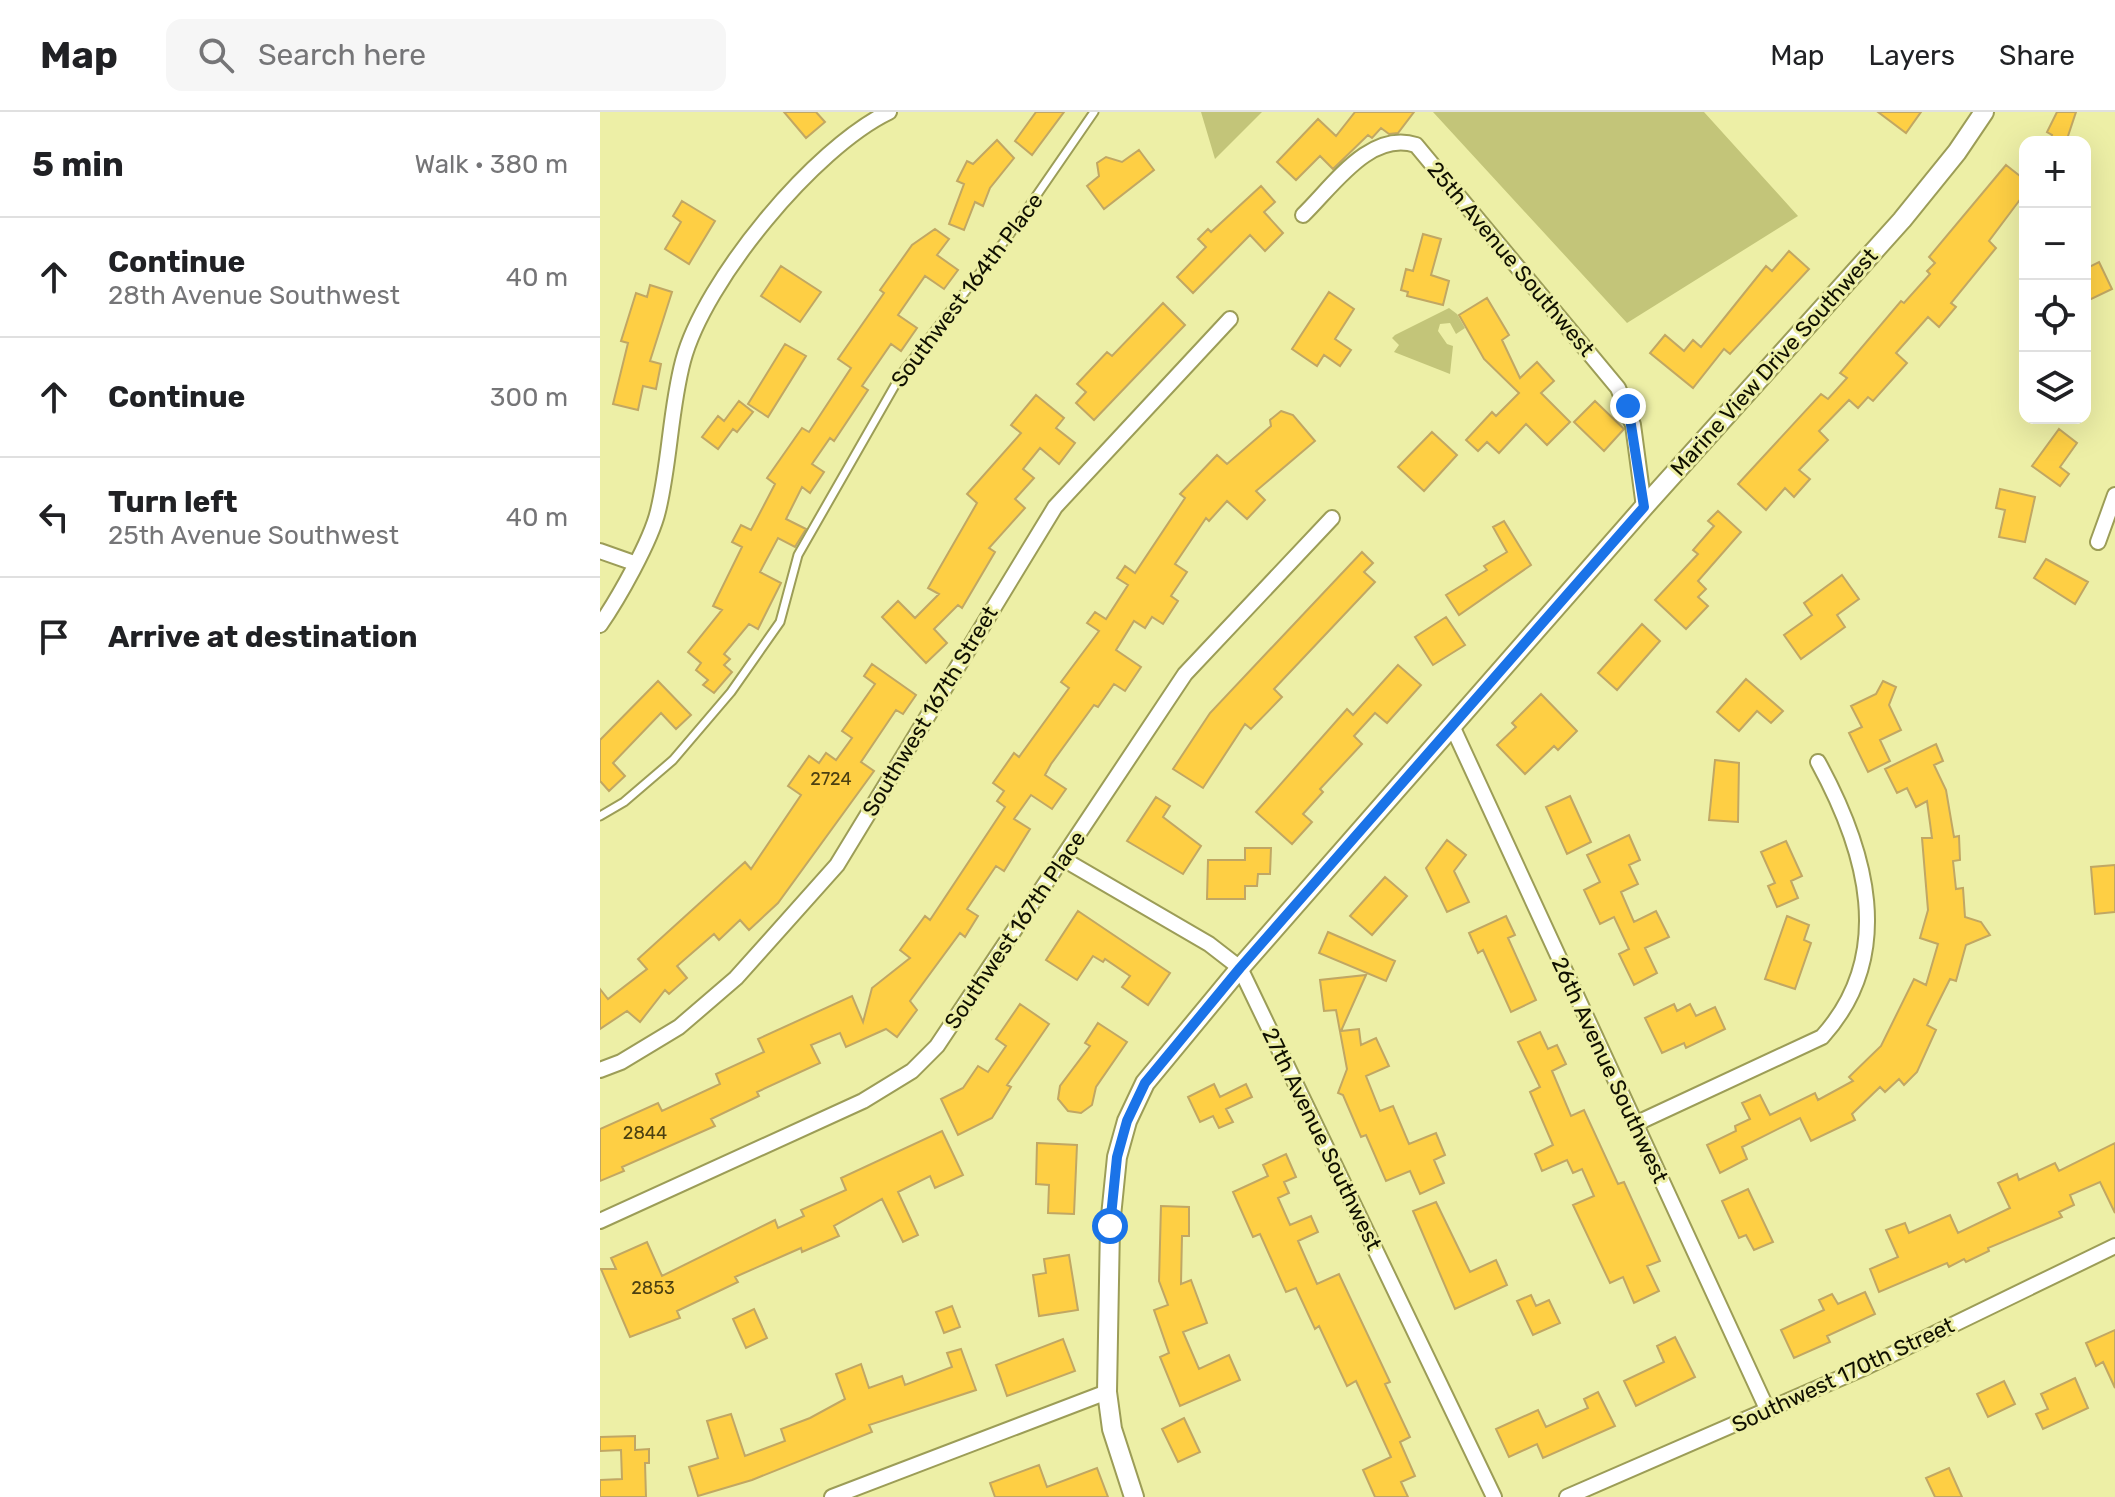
<!DOCTYPE html>
<meta charset="utf-8">
<style>
:root{--surface:#fff;--page:#f6f6f6;--text:#202124;--muted:#757577;--line:#e0e0e0}
body{margin:0;font-family:Rubik,sans-serif;background:var(--page);color:var(--text)}
.controls{position:absolute;right:24px;top:24px;display:grid;overflow:hidden;border-radius:16px;box-shadow:0 8px 32px #0002}
.controls button{width:72px;height:72px;display:grid;place-items:center;padding:0;border:0;border-bottom:2px solid var(--line);background:var(--surface);color:var(--text);font:40px sans-serif}
.stop{position:absolute;width:24px;height:24px;margin:-18px;border:6px solid #1a73e8;border-radius:50%;background:#fff}
.stop.end{background:#1a73e8;border-color:#fff;box-shadow:0 2px 8px #0008}
.list{margin:0;padding:0;list-style:none}
h2{display:flex;justify-content:space-between;align-items:center;height:104px;margin:0;padding:0 32px;font-size:34px}
h2 small{font-size:26px;font-weight:400;color:var(--muted)}
.list li{display:grid;grid-template-columns:52px 1fr auto;gap:24px;align-items:center;box-sizing:border-box;height:120px;padding:0 32px;border-top:2px solid var(--line)}
.list b{display:block;font-size:30px;white-space:nowrap}
.list p{margin:0;font-size:26px;white-space:nowrap;color:var(--muted)}
.list em{font-size:26px;font-style:normal;color:var(--muted)}
.icon{flex:none;width:44px;height:44px;fill:none;stroke:currentColor;stroke-width:2;stroke-linecap:round;stroke-linejoin:round}
.map{position:relative;flex:none;width:1515px;height:1385px;overflow:hidden}
header{display:flex;align-items:center;gap:48px;box-sizing:border-box;height:112px;padding:0 40px;background:var(--surface);border-bottom:2px solid var(--line)}
header strong{font-size:38px}
nav{display:flex;gap:44px;margin-inline-start:auto;font-size:28px}
.search{width:560px;height:72px;background:var(--page);display:flex;align-items:center;gap:20px;box-sizing:border-box;padding:0 28px;border-radius:16px;color:var(--muted);font-size:30px}
main{display:flex}
aside{flex:1;background:var(--surface)}
.map>svg:first-child{display:block}
</style>
<header>
<strong>Map</strong>
<div class="search"><svg class="icon" aria-label="search" viewBox="0 0 24 24"><circle cx="10" cy="10" r="6"/><path d="M15 15l6 6"/></svg>Search here</div>
<nav><a>Map</a><a>Layers</a><a>Share</a></nav>
</header>
<main>
<aside>
<h2>5 min<small>Walk · 380 m</small></h2>
<ul class="list">
<li><svg class="icon" aria-label="ahead" viewBox="0 0 24 24"><path d="M12 20V5M6 11l6-6 6 6"/></svg><div><b>Continue</b><p>28th Avenue Southwest</p></div><em>40 m</em></li>
<li><svg class="icon" aria-label="ahead" viewBox="0 0 24 24"><path d="M12 20V5M6 11l6-6 6 6"/></svg><div><b>Continue</b></div><em>300 m</em></li>
<li><svg class="icon" aria-label="left" viewBox="0 0 24 24"><path d="M17 20v-9H6M10 6l-5 5 5 5"/></svg><div><b>Turn left</b><p>25th Avenue Southwest</p></div><em>40 m</em></li>
<li><svg class="icon" aria-label="arrive" viewBox="0 0 24 24"><path d="M6 21V4h12l-3 4 3 4H6"/></svg><div><b>Arrive at destination</b></div></li>
</ul>
</aside>
<div class="map">
<svg width="1515" height="1385" viewBox="0 0 1515 1385">
<rect width="100%" height="100%" fill="#edefa6"/>
<!-- green -->
<path fill="#c3c579" d="M601,0h61l-47,47z
M833,0h271l94,104 -171,107z
M849,196l8,6 8,14 -9,6 -6,-11 -10,1 -2,7 9,13 6,2 -3,28 -56,-22 5,-7 -7,-7 3,-3z"/>
<!-- building -->
<path fill="#fecf44" stroke="#c1a763" stroke-width="2" d="M184,0h32l9,10 -19,16z
M436,0h28l-32,43 -17,-14z
M755,0h59l-16,21 -9,1 -8,-6 -9,10 -4,-3 -35,34 -13,-13 -24,24 -19,-18 41,-43 18,17z
M1278,0h43l-15,21z
M1457,0h19l-10,30h-17l3,-7 -5,-3z
M397,28l17,18 -24,30 -7,18 -8,-4 -11,28 -15,-6 15,-40 -7,-3 10,-20 6,3z
M539,38l15,20 -50,39 -17,-23 12,-10 -2,-13 9,-6 16,5z
M1406,53l19,15v13l-36,48 7,7 -45,55 5,4 -17,20 -11,-10 -32,36 11,10 -34,38 -5,-4 -10,11 -9,-8 -30,31 9,9 -29,30 11,9 -16,18 -9,-9 -19,22 -28,-26 83,-90 7,5 19,-21 -7,-5 61,-72 3,2 26,-29 -3,-3 8,-8 -6,-6z
M661,74l14,16 -11,10 19,21 -18,18 -15,-16 -57,58 -16,-16 29,-30 -8,-8 10,-10 3,3z
M82,89l33,20 -26,43 -24,-15 16,-27 -8,-6z
M335,117l14,10 -12,16 21,15 -14,19 -19,-13 -27,39 19,13 -16,23 -10,-7 -29,42 6,4 -34,51 -4,-3 -18,26 12,8 -14,21 -8,-6 -16,32 20,10 -11,18 -17,-9 -18,34 21,11 -23,46 -9,-5 -25,30 6,5 -6,6 8,7 -18,21 -11,-8 5,-5 -12,-10 5,-7 -13,-11 34,-42 -9,-4 29,-59 -10,-5 9,-17 10,5 24,-46 -8,-6 35,-50 7,4 42,-64 -13,-9 46,-66 -4,-3 32,-45z
M823,122l18,5 -10,36 18,6 -6,24 -36,-9 1,-4 -7,-2 5,-21 7,2z
M1189,139l20,18 -79,85 -6,-5 -31,39 -43,-35 15,-18 19,16 9,-11 8,7 65,-81 6,5z
M1499,150l13,27 -27,13v-33z
M181,154l40,26 -21,30 -39,-26z
M50,173l22,7 -22,69 11,3 -5,25 -13,-3 -5,24 -25,-6 15,-61 -7,-2 15,-48 11,4z
M729,180l25,17 -19,30 16,11 -11,16 -16,-11 -7,11 -25,-17z
M887,186l22,37 -7,5 18,38 17,-16 17,19 -13,12 29,29 -23,23 -21,-21 -27,29 -12,-11 -9,9 -12,-11 26,-28 4,4 23,-23 -35,-34 -25,-44z
M563,191l22,22 -91,95 -18,-17 10,-11 -9,-8 30,-32 5,4z
M185,232l21,12 -38,61 -20,-13z
M436,283l28,23 -8,10 19,15 -16,21 -19,-16 -17,21 11,9 -19,21 10,9 -36,40 6,4 -33,56 -4,-3 -24,24 13,14 -21,20 -44,-46 16,-16 17,17 24,-24 -11,-6 49,-85 -10,-9 54,-61 -10,-8z
M139,289l14,11 -16,20 -4,-3 -15,20 -16,-12 16,-21 6,5z
M995,289l29,28 -20,22 -30,-29z
M681,299l12,4 22,26 -59,50 9,9 -18,19 -20,-18 -18,20 -3,-3 -31,46 12,8 -16,24 7,5 -15,23 -11,-7 -7,11 -11,-7 -18,29 25,17 -16,24 -11,-7 -16,23 -4,-2 -43,59 -6,11 21,14 -14,20 -21,-14 -17,24 16,10 -26,42 -8,-5 -29,43 11,7 -13,21 -5,-4 -50,68 7,9 -20,27 -11,-8 -40,18 -6,-14 -29,12 9,18 -63,29 2,4 -48,23 4,7 -93,41 2,4 -24,10v-52l58,-26 4,8 58,-27 -4,-10 48,-22 -6,-13 94,-43 11,26 9,-34 38,-30 -10,-8 25,-34 5,4 75,-113 -8,-6 7,-10 -11,-8 21,-30 5,4 50,-69 -8,-6 38,-51 -12,-8 8,-11 11,7 22,-34 -11,-7 8,-12 10,7 50,-75 -5,-4 37,-39 10,9 44,-38 -1,-6z
M1459,317l18,14 -17,24 9,7 -9,12 -28,-20z
M832,320l25,23 -33,36 -26,-24z
M1400,377l35,8 -10,45 -26,-5 6,-27 -9,-2z
M1118,399l23,21 -43,49 8,8 -8,8 10,9 -22,23 -31,-29 43,-46 -5,-4 21,-24 -6,-5z
M904,409l27,44 -72,50 -13,-20 41,-25 -3,-4 23,-14 -14,-25z
M762,440l11,11 -9,9 11,10 -101,107 8,8 -31,32 -6,-5 -42,64 -30,-19 37,-56z
M1446,447l42,23 -13,22 -41,-26z
M1242,463l17,24 -22,16 8,12 -44,32 -17,-24 28,-20 -8,-12z
M846,505l19,28 -32,20 -18,-28z
M1042,512l18,17 -43,49 -19,-17z
M272,552l44,31 -13,19 -7,-4 -35,52 13,9 -96,132 -29,27 -9,-10 -21,20 -5,-6 -37,32 10,12 -18,16 -4,-4 -25,32 -13,-11 -27,18v-40l8,10 39,-30 -9,-10 107,-97 6,7 50,-74 -13,-9 21,-30 10,7 7,-10 10,7 16,-22 -10,-7 33,-47 -11,-8z
M798,553l23,20 -34,38 -12,-10 -21,23 8,8 -42,45 3,3 -20,22 9,8 -20,22 -36,-32 91,-103 6,6z
M1146,567l37,32 -12,12 -14,-12 -18,20 -22,-19z
M58,569l33,34 -15,14 -15,-16 -48,50 12,13 -16,15 -9,-10v-41z
M1283,569l13,6 -7,18 12,25 -21,10 10,21 -22,11 -19,-39 13,-6 -11,-21 25,-12z
M941,582l36,37 -19,19 -4,-4 -29,28 -28,-29 19,-18 -4,-4z
M1336,632l7,17 -9,4 12,25 8,47 5,-1 1,24 -7,1 3,28 7,-1 2,29 16,5 9,13 -24,10 -10,36 -6,-2 -23,46 9,5 -19,42 -13,13 -5,-6 -14,13 -5,-5 -28,27 3,6 -44,21 -11,-23 -58,29 5,12 -27,14 -13,-28 29,-14 -1,-5 15,-7 -8,-16 18,-8 10,20 45,-22 3,7 35,-19 -4,-4 32,-31 33,-67 12,6 12,-41 -18,-6 8,-28 -6,-72h10l-5,-37 -11,6 -9,-19 -10,5 -12,-24z
M1115,648l24,3 -1,59 -29,-2z
M970,684l21,46 -24,12 -21,-47z
M556,685l14,9 -7,11 38,29 -18,28 -56,-33z
M1029,723l11,25 -11,5 9,19 -17,8 13,30 22,-11 13,26 -24,11 12,25 -23,12 -15,-31 10,-5 -15,-32 -14,7 -16,-34 16,-8 -13,-27z
M847,728l19,15 -12,16 15,31 -22,10 -21,-44z
M1186,729l16,35 -11,5 7,17 -21,9 -9,-21 7,-3 -14,-31z
M645,736h26l-1,26h-12l-1,12h-12v13h-38l1,-39h37z
M1515,753v47l-20,2 -4,-47z
M785,765l22,19 -35,39 -22,-19z
M478,799l92,62 -22,32 -26,-18 8,-11 -25,-17 -2,3 -10,-6 -16,24 -31,-20z
M906,804l9,19 -7,3 28,62 -25,12 -28,-62 -5,3 -9,-20z
M1187,804l22,9 -5,15 7,3 -16,46 -30,-10z
M728,820l67,29 -9,20 -67,-28z
M766,863l-25,56 18,-2 2,16 15,-7 13,28 -23,10 14,35 13,-5 16,38 27,-11 9,22 -11,5 10,23 -24,11 -10,-23 -24,10 -20,-46 -5,2 -18,-42 -5,-2 9,-24 -11,-59 -12,1 -4,-31z
M420,892l29,20 -42,61 4,2 -19,31 -34,17 -17,-36 22,-11 15,-22 10,6 18,-26 -10,-7z
M1074,892l3,7 13,-7 6,12 19,-9 10,22 -39,19 -2,-5 -22,10 -17,-35z
M498,911l29,19 -31,45 -4,18 -11,8 -13,-2 -10,-12 2,-13 30,-40 -5,-3z
M940,920l8,17 9,-4 9,19 -14,7 19,45 13,-6 34,74 6,-2 36,79 -13,5 12,25 -25,12 -11,-26 -13,6 -37,-78 21,-9 -12,-27 -9,4 -6,-13 -25,11 -7,-17 18,-9 -23,-53 10,-5 -22,-45z
M614,972l6,13 26,-13 6,13 -26,12 7,13 -14,6 -6,-12 -13,6 -12,-25z
M342,1019l21,44 -28,13 -5,-12 -32,16 20,43 -15,7 -21,-43 -48,27 5,10 -37,16 -1,-4 -66,29 3,5 -61,29 3,7 -50,19 -29,-68h15l-5,-11 36,-16 15,34 113,-56 3,8 26,-12 -3,-6 45,-20 -5,-12z
M437,1031l40,2 -3,69 -26,-1 1,-28 -13,-1z
M1515,1031v70l-15,-31 -30,13 4,10 -15,7 3,5 -74,31 1,3 -23,11 -2,-3 -15,8 -2,-4 -68,29 -9,-23 28,-12 -12,-27 19,-7 4,10 41,-18 8,18 52,-25 -12,-25 19,-9 2,6 36,-17 4,8z
M686,1042l10,23 -12,5 5,11 -11,5 12,27 21,-9 7,16 -20,9 19,43 22,-10 51,108 -5,2 25,53 -10,5 15,34 -14,6 7,15h-33l-12,-27 28,-13 -35,-76 -9,5 -28,-60 -4,3 -19,-41 -10,4 -26,-58 -7,3 -20,-45 35,-16 -5,-11z
M1148,1077l25,53 -19,8 -8,-15 -7,3 -17,-37z
M836,1090l34,70 26,-12 11,25 -52,24 -42,-98z
M561,1094l28,1v29h-7l-1,48 10,-4 16,43 -24,9 16,37 30,-14 11,25 -60,26 -20,-49 9,-4 -15,-43 14,-5 -9,-24z
M469,1143l9,55 -39,6 -6,-41 13,-2 -2,-14z
M1265,1180l10,22 -48,22 3,6 -36,16 -13,-28 43,-20 -5,-10 13,-6 6,10z
M931,1183l5,11 13,-6 11,23 -27,12 -16,-34z
M352,1194l8,21 -16,6 -8,-21z
M154,1197l13,29 -21,10 -13,-29z
M1515,1218v58l-12,-26 -7,4 -10,-23z
M1075,1225l20,40 -59,29 -12,-25 40,-19 -7,-16z
M463,1227l12,32 -68,25 -11,-31z
M361,1237l15,41 -107,35 3,7 -120,48 -54,16 -9,-29 29,-9 -11,-37 24,-7 14,42 40,-15 -4,-12 29,-11 35,-19 -9,-25 25,-10 8,24 33,-12 3,9 47,-18 -5,-14z
M1475,1266l13,30 -45,21 -7,-15 12,-5 -7,-15z
M1404,1269l11,23 -27,13 -11,-23z
M998,1280l17,34 -72,32 -6,-14 -28,13 -13,-28 42,-19 8,17 42,-19 -4,-9z
M584,1306l16,34 -22,10 -16,-33z
M35,1324v14l14,-1v14h-4l1,34h-46v-17l22,-1 -1,-29 -21,1v-14z
M439,1353l8,22 50,-19 11,29h-113l-5,-14z
M1349,1356l13,29h-27l-9,-19z"/>
<g fill="none" stroke-linecap="round" stroke-linejoin="round">
<defs>
<path id="service" d="M0,704l24,-14 49,-42 58,-68 49,-70 18,-67 104,-182 108,-139 84,-122"/>
<path id="minor" d="M703,103c30,-29 67,-85 113,-70l202,243 15,37 11,82
M1498,430l17,-47
M0,439l34,12
M0,513c18,-26 51,-84 58,-114 12,-49 12,-101 25,-150 21,-80 131,-213 206,-249
M853,616l315,683
M463,747l146,85 31,24 254,529
M0,958l21,-8 58,-35 57,-49 101,-113 218,-358 175,-188
M1035,1012l187,-87c75,-83 44,-187 -4,-275
M0,1109l263,-120 49,-30 25,-25 248,-372 147,-156
M232,1385l275,-105
M967,1385l299,-130 249,-121"/>
<path id="tertiary" d="M534,1385l-22,-68 -5,-37 3,-166 7,-69 10,-36 18,-38 95,-115 404,-461 258,-287 55,-68 27,-40"/>
</defs>
<!-- service casing -->
<use href="#service" stroke="#9c9d57" stroke-width="11"/>
<!-- minor casing -->
<use href="#minor" stroke="#9c9d57" stroke-width="18"/>
<!-- tertiary casing -->
<use href="#tertiary" stroke="#9c9d57" stroke-width="22"/>
<!-- service -->
<use href="#service" stroke="#fff" stroke-width="7"/>
<!-- minor -->
<use href="#minor" stroke="#fff" stroke-width="14"/>
<!-- tertiary -->
<use href="#tertiary" stroke="#fff" stroke-width="18"/>
</g>
<g fill="none" stroke-linecap="round" stroke-linejoin="round">
<!-- route -->
<path stroke="#1a73e8" stroke-width="10" d="M510,1114l7,-69 10,-36 18,-38 95,-115 404,-461 -16,-101"/>
</g>
<g text-anchor="middle" dominant-baseline="central" stroke-width="6" stroke-linejoin="round" paint-order="stroke">
<!-- number labels -->
<g font-size="18" fill="#4c4011">
<text x="231" y="667">2724</text>
<text x="45" y="1021">2844</text>
<text x="53" y="1176">2853</text>
</g>
<!-- street labels -->
<g font-size="22" fill="#101000" stroke="#edefa6">
<text transform="translate(911 147) rotate(50)">25th Avenue Southwest</text>
<text transform="translate(367 178) rotate(-53)">Southwest 164th Place</text>
<text transform="translate(1174 250) rotate(-48)">Marine View Drive Southwest</text>
<text transform="translate(330 599) rotate(-59)">Southwest 167th Street</text>
<text transform="translate(415 818) rotate(-56)">Southwest 167th Place</text>
<text transform="translate(1010 958) rotate(65)">26th Avenue Southwest</text>
<text transform="translate(722 1027) rotate(64)">27th Avenue Southwest</text>
<text transform="translate(1243 1263) rotate(-25)">Southwest 170th Street</text>
</g>
</g>
</svg>
<div class="controls">
<button>+</button>
<button>−</button>
<button><svg class="icon" aria-label="locate" viewBox="0 0 24 24"><circle cx="12" cy="12" r="6"/><path d="M12 2v4M12 18v4M2 12h4M18 12h4"/></svg></button>
<button><svg class="icon" aria-label="layers" viewBox="0 0 24 24"><path d="M12 4l9 5-9 5-9-5zM3 14l9 5 9-5"/></svg></button>
</div>
<div class="stop" style="left:510px;top:1114px"></div>
<div class="stop end" style="left:1028px;top:294px"></div>
</div>
</main>
